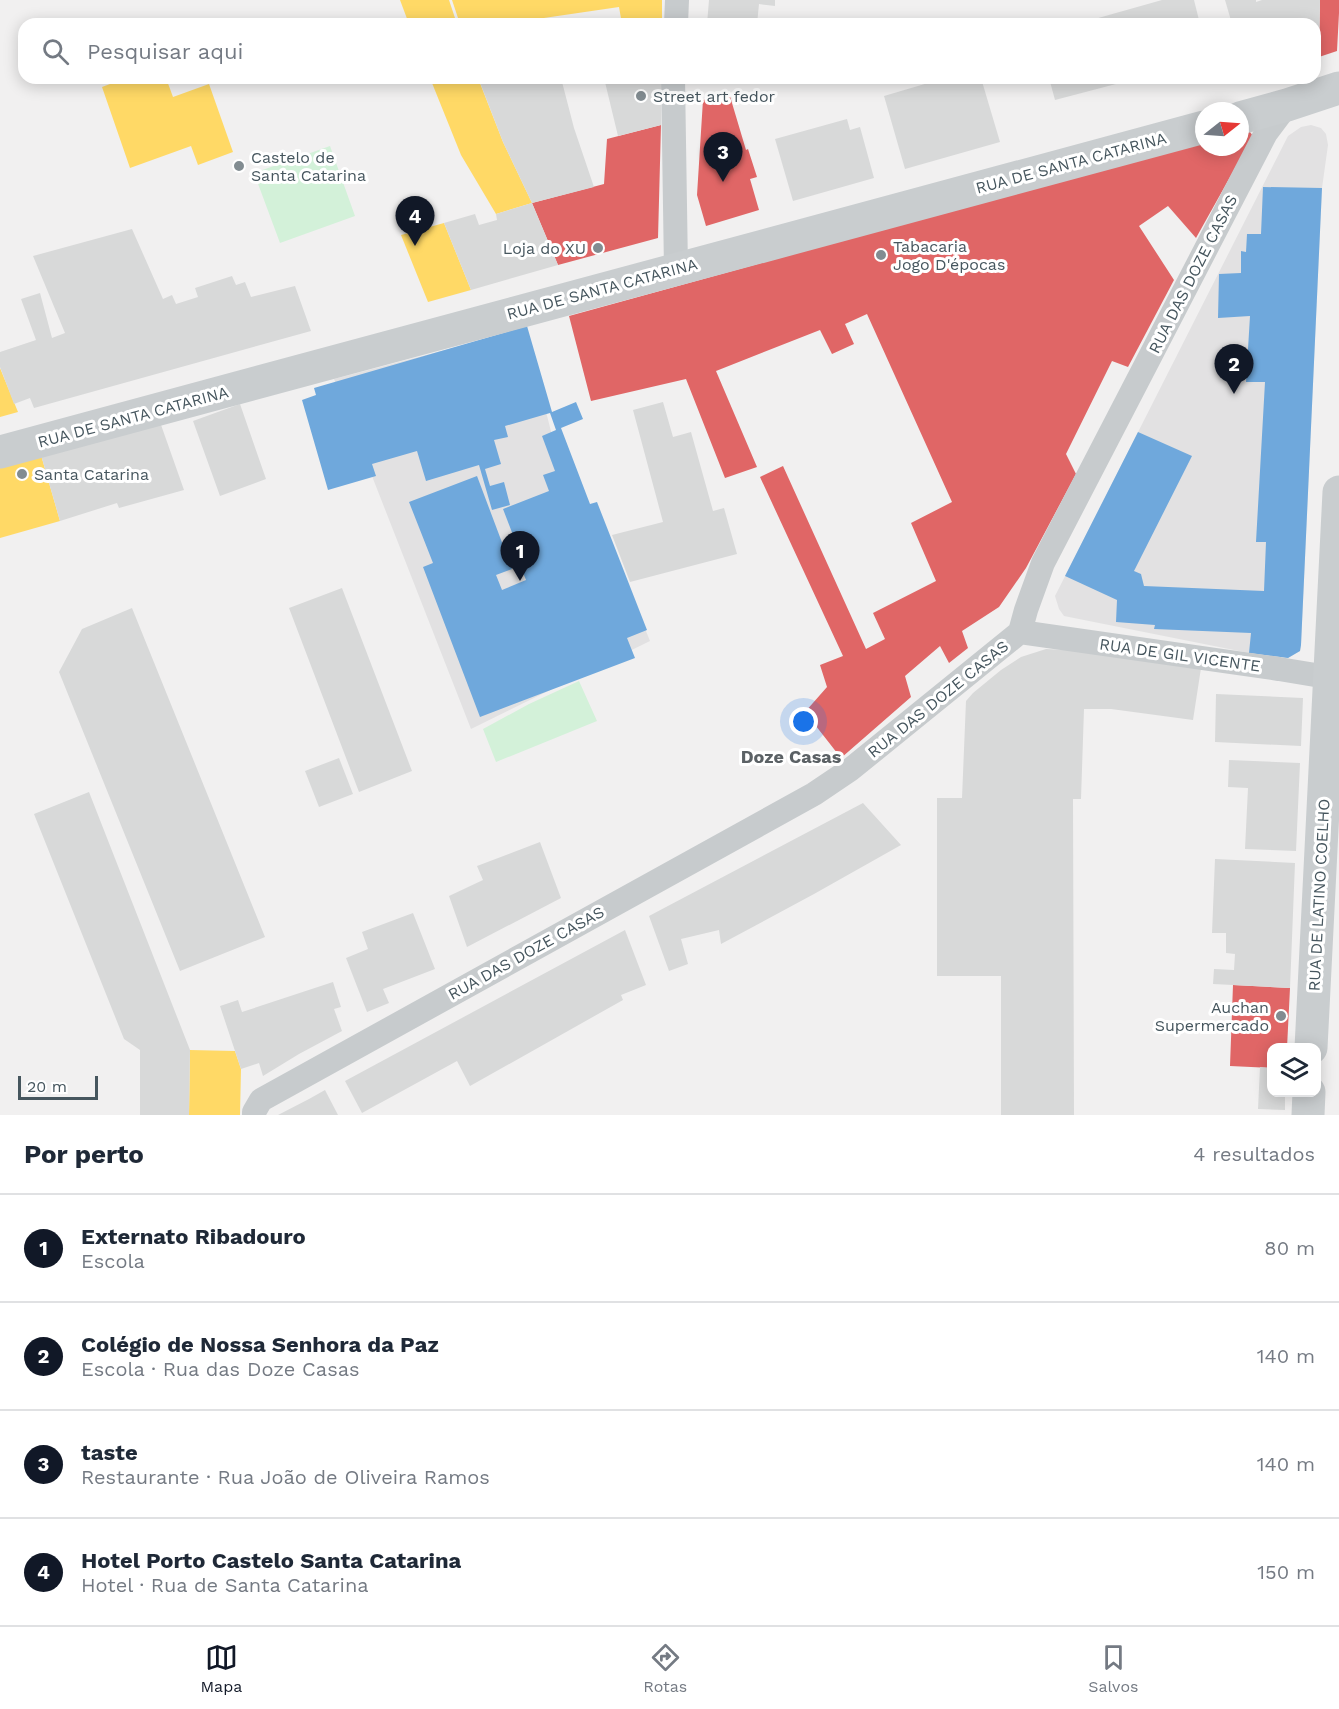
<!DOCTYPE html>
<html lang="pt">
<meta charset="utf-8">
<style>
:root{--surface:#fff;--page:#f2f2f3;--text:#1f2937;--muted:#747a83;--line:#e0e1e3;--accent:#111827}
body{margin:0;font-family:"Work Sans",sans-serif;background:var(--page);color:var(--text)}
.controls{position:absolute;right:18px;bottom:18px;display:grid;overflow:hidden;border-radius:12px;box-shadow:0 3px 15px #0003}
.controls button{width:54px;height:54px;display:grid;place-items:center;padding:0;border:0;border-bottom:2px solid var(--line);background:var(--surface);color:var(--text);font:30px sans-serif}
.compass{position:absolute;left:1195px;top:102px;width:54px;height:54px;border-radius:50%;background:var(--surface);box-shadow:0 3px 15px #0003;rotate:73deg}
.scale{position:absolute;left:18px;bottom:15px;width:80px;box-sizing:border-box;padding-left:6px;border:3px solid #46565e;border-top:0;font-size:16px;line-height:21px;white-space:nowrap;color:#46565e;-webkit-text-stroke:4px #fff;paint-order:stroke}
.you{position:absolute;left:804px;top:722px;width:21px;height:21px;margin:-15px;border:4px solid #fff;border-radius:50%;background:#1a73e8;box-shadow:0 0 0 9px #1a73e833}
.badge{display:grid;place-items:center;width:39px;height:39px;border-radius:50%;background:var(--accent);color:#fff;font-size:20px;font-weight:700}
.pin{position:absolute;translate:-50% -50px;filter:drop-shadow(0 2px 3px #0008)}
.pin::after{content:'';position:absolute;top:32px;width:21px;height:18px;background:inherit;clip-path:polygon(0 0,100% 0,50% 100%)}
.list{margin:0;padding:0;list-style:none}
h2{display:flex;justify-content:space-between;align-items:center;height:78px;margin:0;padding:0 24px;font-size:26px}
h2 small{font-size:20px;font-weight:400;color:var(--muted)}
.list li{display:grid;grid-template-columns:39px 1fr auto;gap:18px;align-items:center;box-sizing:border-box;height:108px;padding:0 24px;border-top:2px solid var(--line)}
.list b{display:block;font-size:22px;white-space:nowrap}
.list p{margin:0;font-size:20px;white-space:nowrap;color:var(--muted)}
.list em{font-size:20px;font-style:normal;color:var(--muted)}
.icon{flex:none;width:33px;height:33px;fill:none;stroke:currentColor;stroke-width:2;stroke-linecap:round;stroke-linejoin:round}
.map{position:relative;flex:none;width:1339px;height:1115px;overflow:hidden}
.search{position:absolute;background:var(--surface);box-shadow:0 3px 15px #0003;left:18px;right:18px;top:18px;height:66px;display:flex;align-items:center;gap:15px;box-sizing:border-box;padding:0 21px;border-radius:18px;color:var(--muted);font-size:22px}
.sheet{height:510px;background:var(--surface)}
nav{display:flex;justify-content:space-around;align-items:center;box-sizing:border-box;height:84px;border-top:2px solid var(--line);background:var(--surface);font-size:16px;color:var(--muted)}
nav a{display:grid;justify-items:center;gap:3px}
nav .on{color:var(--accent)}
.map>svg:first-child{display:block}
</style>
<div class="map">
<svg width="1339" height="1115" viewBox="0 0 1339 1115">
<rect width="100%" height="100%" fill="#f1f0f0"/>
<!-- education -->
<path fill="#e2e1e2" d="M1311,125l10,3 5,6 2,11 -6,43 -21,457 -1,6 -12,7 -39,-5 -185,-37 -5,-7 -4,-13 233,-460 13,-9z
M525,329l49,193 25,-7 51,126 -179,88 -137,-350z"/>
<!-- green -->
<path fill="#d3f1d9" d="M330,146l25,70 -75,27 -26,-70z
M579,681l18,40 -101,41 -13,-33 46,-25z"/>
<!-- homes -->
<path fill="#ffd966" d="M400,0h49l8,24h-48z
M452,0h210v24h-40l-3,-17 -116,17h-30v-3l-13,3z
M126,78h40l7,19 36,-13 24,68 -35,13 -7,-19 -61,22 -28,-81z
M430,78h48l25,64 29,61 -36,11 -35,-59z
M444,223l27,67 -43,12 -27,-67z
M0,368l18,44 -18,5z
M41,455l19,66 -60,17v-71z
M190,1050l45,1 6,18 -1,46h-51z"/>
<!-- shops -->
<path fill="#e06666" d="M1320,0h19v13l-2,38 -18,6z
M729,93l17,57 2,-1 9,28 -7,2 9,31 -53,16 -9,-31 6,-95z
M661,125l-3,113 -100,27 -26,-62 72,-19 3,-45z
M1246,127l7,9 -57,102 -28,-32 -29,20 35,54 -46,87 -16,-6 -46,93 10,20 -50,94 -27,39 -37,24 6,17 -19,15 -9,-17 -35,30 6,21 -70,61 -36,-46 22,-25 -7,-22 23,-9 -83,-179 23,-11 83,183 19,-10 -12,-26 63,-32 -25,-58 41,-21 -85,-188 -22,10 9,20 -22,10 -12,-24 -104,41 41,96 -32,11 -39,-99 -95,22 -22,-85 529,-146 106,-30v7h36v-18z
M1233,985l57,3 -3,60h-15v20l-42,-2z"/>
<!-- schools -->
<path fill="#6fa8dc" d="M1263,187l59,1 -21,457 -1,6 -12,7 -39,-5 2,-20 -97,-4 1,-4 -39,-3 1,-22 -52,-24 73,-144 54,24 -58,115 7,3 3,12 120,5 2,-49h-10l9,-160h-19l4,-66 -32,2 1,-44 22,-1v-22l5,1 1,-18h14z
M527,326l25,86 24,-10 7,17 -22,9 29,76 7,-2 50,128 -20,8 8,20 -155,59 -57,-150 10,-4 -24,-61 68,-26 35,93 -16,6 6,15 24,-10 -4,-10 4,-1 -23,-60 46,-18 -6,-16 12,-4 -13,-35 14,-6 -6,-17 -45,13 3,11 -14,3 7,24 -16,5 5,17 14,-4 6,23 -18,5 -13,-45 -53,16 -9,-30 -45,13 4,12 -48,14 -26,-90 14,-5 -2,-7z"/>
<!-- building -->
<path fill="#d8d9d9" d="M709,0h66v6l-16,-2 -2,20h-50z
M1162,0h32l6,24h-123z
M1225,0h31v2l6,-2h58l-1,57 -4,1v-34h-83z
M488,78h73l13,50 20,59 -62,16 -29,-61 -24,-62z
M604,78h57v47l-43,11z
M945,78h36l19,64 -95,27 -21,-73z
M1049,78h86v1l-80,21z
M847,119l3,11 10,-3 14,51 -81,23 -18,-62z
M532,203l26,62 -87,25 -27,-67 31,-9 4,11 18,-5 -1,-6z
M132,229l31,70 9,-4 4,9 22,-7 -3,-9 37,-12 4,9 9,-3 6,15 44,-11 16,45 -277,77 -4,-10 -16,6 -14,-37v-15l36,-12 -15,-41 19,-6 12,45 13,-5 -32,-77z
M663,402l10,35 18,-5 22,79 11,-3 13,46 -107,28 -18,-47 51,-13 -30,-112z
M240,404l26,75 -46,17 -27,-75z
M160,422l24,68 -65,18 -2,-5 -57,18 -19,-66z
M342,588l70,183 -53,21 -70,-184z
M132,608l133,329 -85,34 -121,-299 23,-43z
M1046,649l41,2 114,17 -8,52 -82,-11h-27l-3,90h-8l1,316h-73v-139h-64v-178h25l4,-97 7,-8 28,-23 20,-13z
M1216,694l87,4 -2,48 -86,-4z
M339,758l14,36 -34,13 -14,-36z
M1229,760l71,3 -4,88 -51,-2 3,-61 -20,-1z
M89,792l101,258 -1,65h-49v-65l-16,-11 -90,-225z
M863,803l38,42 -87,49 -93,50 -2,-14 -38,9 7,25 -19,7 -20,-55z
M540,842l21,56 -94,49 -18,-51 34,-16 -6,-14z
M1215,859l80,4 -5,125 -77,-4 1,-15 20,1 1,-16 -9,-1v-20h-14z
M413,913l22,56 -52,20 6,14 -22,9 -21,-54 22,-9 -6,-17z
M625,930l21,55 -25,10 2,5 -153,86 -13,-25 -95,52 -17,-32z
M333,982l8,25 -7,2 8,22 -43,23 -36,22 -4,-13 -18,6 -21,-63 18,-6 4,12z
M1260,1067l12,1v24h13v18l-27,-1z
M325,1090l13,25h-60l31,-16z"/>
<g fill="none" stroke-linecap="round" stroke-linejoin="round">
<!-- minor -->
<path stroke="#c7cbcd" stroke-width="24" d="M676,24l1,-24
M673,78l3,191
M1020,632l259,37 60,10
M254,1115v-3l7,-12 553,-306 37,-25 169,-137 6,-22 17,-47 223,-430 21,-28"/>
<!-- secondary -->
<path stroke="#c9cdcf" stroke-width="33" d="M1240,118l47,-13 52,-17
M0,452l1204,-325
M1311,1048l28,-556
M1308,1115l1,-23"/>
</g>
<!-- markers -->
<g fill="#828c91" stroke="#fff" stroke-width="2">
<circle cx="641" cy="96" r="6"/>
<circle cx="239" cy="166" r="6"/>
<circle cx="598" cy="248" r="6"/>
<circle cx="881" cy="255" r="6"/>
<circle cx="22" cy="474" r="6"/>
<circle cx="1281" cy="1016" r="6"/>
</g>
<g text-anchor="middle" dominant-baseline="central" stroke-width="6" stroke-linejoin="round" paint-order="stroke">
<!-- poi labels -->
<g font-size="16" fill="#46565e" stroke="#fff" text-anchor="start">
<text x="653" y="96">Street art fedor</text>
<text x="251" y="157">Castelo de<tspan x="251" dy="18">Santa Catarina</tspan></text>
<text x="893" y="246">Tabacaria<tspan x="893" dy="18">Jogo D'épocas</tspan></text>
<text x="586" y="248" text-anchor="end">Loja do XU</text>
<text x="34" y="474">Santa Catarina</text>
<text x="1269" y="1007" text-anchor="end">Auchan<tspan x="1269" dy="18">Supermercado</tspan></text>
</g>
<!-- street labels -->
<g font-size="16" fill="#46565e" stroke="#fff">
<text transform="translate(1071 163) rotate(-15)">RUA DE SANTA CATARINA</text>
<text transform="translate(1193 274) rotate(-63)">RUA DAS DOZE CASAS</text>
<text transform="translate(602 289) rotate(-15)">RUA DE SANTA CATARINA</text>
<text transform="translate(133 417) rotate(-15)">RUA DE SANTA CATARINA</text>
<text transform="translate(1180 655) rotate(8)">RUA DE GIL VICENTE</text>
<text transform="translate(938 699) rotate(-39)">RUA DAS DOZE CASAS</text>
<text transform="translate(1319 895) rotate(-87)">RUA DE LATINO COELHO</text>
<text transform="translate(526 953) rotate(-29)">RUA DAS DOZE CASAS</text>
</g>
<!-- neighbourhood labels -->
<g font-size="18" font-weight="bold" fill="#5b6165" stroke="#fff">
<text x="791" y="756">Doze Casas</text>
</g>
</g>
</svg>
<div class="controls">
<button><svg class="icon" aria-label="layers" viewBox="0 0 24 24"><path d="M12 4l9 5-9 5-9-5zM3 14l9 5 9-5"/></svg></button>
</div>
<svg class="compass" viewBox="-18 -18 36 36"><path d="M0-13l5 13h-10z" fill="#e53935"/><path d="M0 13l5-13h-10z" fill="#747a83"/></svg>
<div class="scale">20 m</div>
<div class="you"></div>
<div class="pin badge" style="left:520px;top:581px">1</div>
<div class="pin badge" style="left:1234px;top:394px">2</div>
<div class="pin badge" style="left:723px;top:182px">3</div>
<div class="pin badge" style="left:415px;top:246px">4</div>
<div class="search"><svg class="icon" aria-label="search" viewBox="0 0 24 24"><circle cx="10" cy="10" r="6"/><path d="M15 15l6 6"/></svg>Pesquisar aqui</div>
</div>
<section class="sheet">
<h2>Por perto<small>4 resultados</small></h2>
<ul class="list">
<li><span class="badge">1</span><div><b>Externato Ribadouro</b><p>Escola</p></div><em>80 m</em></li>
<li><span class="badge">2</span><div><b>Colégio de Nossa Senhora da Paz</b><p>Escola · Rua das Doze Casas</p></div><em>140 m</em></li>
<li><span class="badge">3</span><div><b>taste</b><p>Restaurante · Rua João de Oliveira Ramos</p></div><em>140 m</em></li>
<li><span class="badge">4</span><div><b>Hotel Porto Castelo Santa Catarina</b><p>Hotel · Rua de Santa Catarina</p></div><em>150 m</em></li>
</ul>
</section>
<nav>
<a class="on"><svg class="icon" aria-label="map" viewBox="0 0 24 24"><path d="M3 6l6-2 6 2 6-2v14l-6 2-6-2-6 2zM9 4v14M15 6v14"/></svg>Mapa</a>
<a><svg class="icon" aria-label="directions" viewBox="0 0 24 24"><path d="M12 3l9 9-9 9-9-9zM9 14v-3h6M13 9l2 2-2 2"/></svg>Rotas</a>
<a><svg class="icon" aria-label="saved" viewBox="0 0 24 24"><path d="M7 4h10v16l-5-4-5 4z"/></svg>Salvos</a>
</nav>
